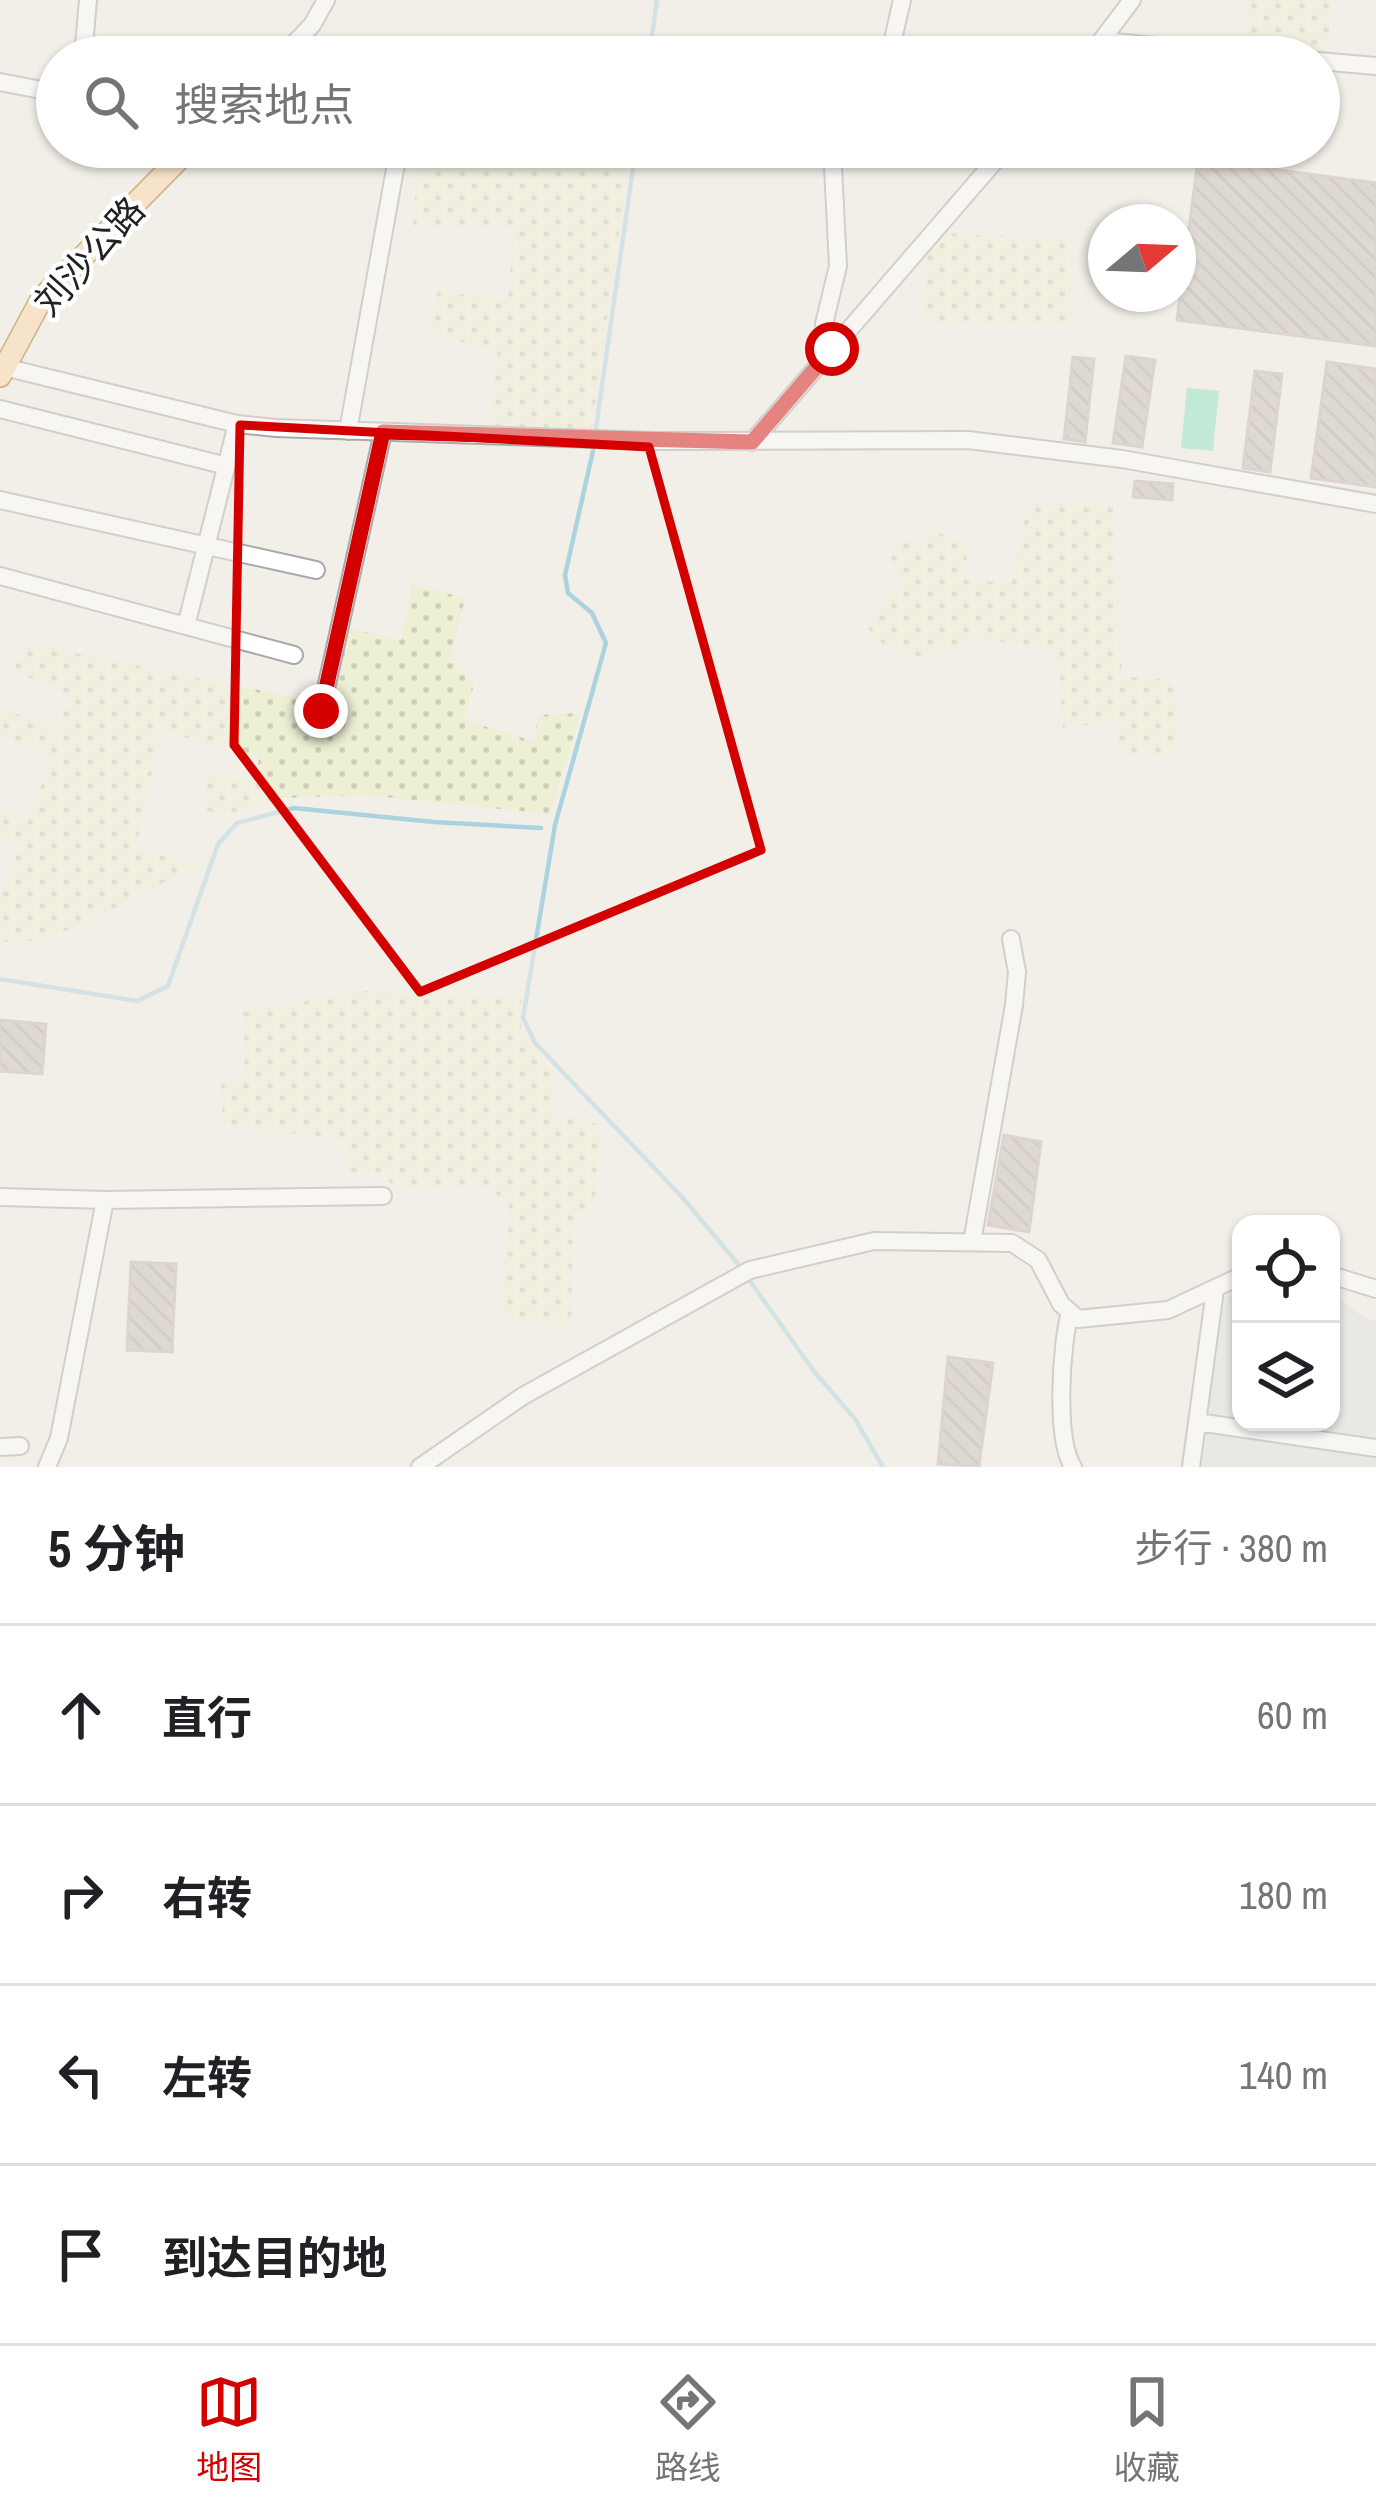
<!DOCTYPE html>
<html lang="zh">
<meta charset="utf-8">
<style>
:root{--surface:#fff;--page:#f6f6f6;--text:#202124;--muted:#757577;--line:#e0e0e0;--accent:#d40000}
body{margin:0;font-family:"Archivo Narrow","Noto Sans SC",sans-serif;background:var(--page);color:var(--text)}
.controls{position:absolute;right:36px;bottom:36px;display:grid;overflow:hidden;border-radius:24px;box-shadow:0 3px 9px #0004}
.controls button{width:108px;height:108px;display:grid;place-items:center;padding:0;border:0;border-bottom:3px solid var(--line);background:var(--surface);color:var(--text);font:60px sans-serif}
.compass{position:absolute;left:1088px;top:204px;width:108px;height:108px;border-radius:50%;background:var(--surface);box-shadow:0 3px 9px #0004;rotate:71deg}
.stop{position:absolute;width:36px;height:36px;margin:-27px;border:9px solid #d40000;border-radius:50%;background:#fff}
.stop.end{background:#d40000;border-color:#fff;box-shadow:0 3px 12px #0008}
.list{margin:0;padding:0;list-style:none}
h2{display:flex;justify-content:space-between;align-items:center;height:156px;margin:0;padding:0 48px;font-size:51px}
h2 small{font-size:39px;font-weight:400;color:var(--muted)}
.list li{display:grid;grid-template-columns:78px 1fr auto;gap:36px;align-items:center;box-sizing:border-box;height:180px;padding:0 48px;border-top:3px solid var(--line)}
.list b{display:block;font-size:45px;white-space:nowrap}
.list em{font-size:39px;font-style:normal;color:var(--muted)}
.icon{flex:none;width:66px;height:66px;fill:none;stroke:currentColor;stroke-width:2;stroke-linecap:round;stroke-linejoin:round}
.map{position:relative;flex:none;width:1376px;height:1467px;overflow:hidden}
.search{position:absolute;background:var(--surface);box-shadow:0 3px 9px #0004;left:36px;right:36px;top:36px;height:132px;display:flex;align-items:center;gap:30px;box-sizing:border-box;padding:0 42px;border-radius:66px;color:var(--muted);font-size:45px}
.sheet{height:876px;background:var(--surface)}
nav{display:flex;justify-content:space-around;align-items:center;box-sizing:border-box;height:168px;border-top:3px solid var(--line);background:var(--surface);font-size:33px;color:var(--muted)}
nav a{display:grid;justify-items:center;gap:6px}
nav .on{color:var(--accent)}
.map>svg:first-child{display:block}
</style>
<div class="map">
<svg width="1376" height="1467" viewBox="0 0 1376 1467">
<defs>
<pattern id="farmland-dots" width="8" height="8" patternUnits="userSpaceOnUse" patternTransform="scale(3)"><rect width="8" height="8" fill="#eef0d5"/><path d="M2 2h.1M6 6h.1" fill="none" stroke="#ccceb7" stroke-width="1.8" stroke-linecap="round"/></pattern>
<pattern id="building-back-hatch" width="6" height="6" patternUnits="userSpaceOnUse" patternTransform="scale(3)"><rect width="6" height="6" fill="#c7bfb8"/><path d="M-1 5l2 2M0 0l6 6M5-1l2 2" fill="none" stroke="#aba49e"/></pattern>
</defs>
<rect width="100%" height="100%" fill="#f2efe9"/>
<!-- residential -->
<path fill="#e0dfdf" d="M1241,1289v133h90v-129l32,24 13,4v146h-196l24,-159z"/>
<!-- farmland -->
<path fill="url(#farmland-dots)" d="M1247,0h85l-5,56 -84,-8z
M419,147h212l-39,282 -105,-3 11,-73 -69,-21 8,-40 71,7 6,-73h-101z
M940,233l133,6 -4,85 -148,-1 7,-77z
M1028,504l85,1 9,171 51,4 5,78 -61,-5 -2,-31 -52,6 -4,-57 -6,-22 -73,-10 -61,18 -34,-11 -19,-19 37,-47 -16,-23 17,-19 16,6 7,-17 41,19 -4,33 47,4z
M412,584l53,14 -15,62 24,24 -10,36 69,21 6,-26 42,-2 -31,101 -185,-19 -84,3 -50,15 -26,-2 1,-36 50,5 3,-23 -98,-26 -25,117 62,17 -123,63 -39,13 -36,1v-49l21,-48 -21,-9v-28l30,11 21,-64 -51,-20v-24l2,-3 55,22 13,-33 -57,-27 15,-27 294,60 22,-76 57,13z
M362,991l159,7v28l34,50v40l46,8 -7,85 -20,2 -3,112 -69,-3 7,-117 -25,-17 -89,3 -12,-16 -36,-1v-32l-124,-15 -2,-44h24l-2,-69z"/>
<!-- pitch -->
<path fill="#88e0be" d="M1187,388l32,3 -6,60 -32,-3z"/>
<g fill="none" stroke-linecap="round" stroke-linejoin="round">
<!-- stream -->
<path stroke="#aad3df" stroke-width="4.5" d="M649,57l8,-57
M596,428l40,-281
M593,451l-28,124 3,18 24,20 14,30 -51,182 -32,193 12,25 147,154 56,67
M0,979l137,22 31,-15 50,-142 19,-21 57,-15 140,14 107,6
M750,1281l63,89 42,49 28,48"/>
</g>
<!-- building -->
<path fill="url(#building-back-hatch)" stroke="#c4b6ab" stroke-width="3" d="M1198,159l178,24v163l-199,-26z
M1126,356l29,4 -13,87 -29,-4z
M1073,357l21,2 -9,83 -21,-3z
M1327,362l49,7v118l-65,-9z
M1255,371l27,3 -12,98 -27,-4z
M1135,481l38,3 -1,16 -39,-3z
M0,1020l46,4 -4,50 -42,-3z
M1004,1135l37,7 -12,90 -41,-7z
M131,1262l45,2 -4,88 -45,-2z
M948,1357l45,6 -14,103 -41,-2z"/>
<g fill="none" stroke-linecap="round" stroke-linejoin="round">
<defs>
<path id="minor" d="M1103,41l174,16
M83,57l5,-57
M281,57l31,-32 14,-25
M889,57l13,-57
M1089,57l43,-57
M1319,61l57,5
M0,82l57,11
M832,348l-8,-24 14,-58 -6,-119
M4,367l233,57 39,4 381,13 311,-1 154,19 254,45
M0,409l227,57
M348,431l51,-284
M752,442l255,-295
M0,500l316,70
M0,576l294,79
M186,626l51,-202
M321,711l62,-279
M0,1197l105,3 278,-4
M972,1242l42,-237 3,-33 -6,-33
M1331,1275l45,14
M1070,1312c-9,33 -15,127 3,155
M1197,1422l179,26
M0,1447l20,-1
M47,1467l12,-29 46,-238
M420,1467l103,-71 227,-126 124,-29 138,2 26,17 23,44 17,15 90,-9 73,-34
M1191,1467l24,-177"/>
<path id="major" d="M0,376l42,-78 149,-151"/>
</defs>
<!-- minor casing -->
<use href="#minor" stroke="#a9a9a9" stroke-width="20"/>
<!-- major casing -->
<use href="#major" stroke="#a06b00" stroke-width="24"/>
<!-- minor -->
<use href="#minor" stroke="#fff" stroke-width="16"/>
<!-- major -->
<use href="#major" stroke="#fcd6a4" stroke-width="21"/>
</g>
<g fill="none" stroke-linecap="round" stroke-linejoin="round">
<!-- route -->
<path stroke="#d40000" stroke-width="15" d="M321,711l62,-279 369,10 80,-93"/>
</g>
<!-- marked area -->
<path d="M0 0H1376V1467H0ZM240,425l409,22 112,403 -341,142 -186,-247z" fill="#f2efe9" fill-opacity=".55" fill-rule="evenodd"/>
<path fill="none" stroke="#d40000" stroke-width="9" stroke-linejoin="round" d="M240,425l409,22 112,403 -341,142 -186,-247z"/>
<g text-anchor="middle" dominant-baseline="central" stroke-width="9" stroke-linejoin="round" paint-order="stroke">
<!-- street labels -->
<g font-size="36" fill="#222" stroke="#fff">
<text transform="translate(89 256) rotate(-48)">刘沙公路</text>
</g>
</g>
</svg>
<div class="controls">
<button><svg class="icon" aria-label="locate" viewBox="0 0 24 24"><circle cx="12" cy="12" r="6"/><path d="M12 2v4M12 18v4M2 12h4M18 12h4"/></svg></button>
<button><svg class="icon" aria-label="layers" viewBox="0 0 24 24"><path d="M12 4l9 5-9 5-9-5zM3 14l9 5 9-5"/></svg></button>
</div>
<svg class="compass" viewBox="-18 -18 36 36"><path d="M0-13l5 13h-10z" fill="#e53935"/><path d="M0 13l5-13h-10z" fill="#757577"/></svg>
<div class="stop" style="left:832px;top:349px"></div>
<div class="stop end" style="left:321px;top:711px"></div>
<div class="search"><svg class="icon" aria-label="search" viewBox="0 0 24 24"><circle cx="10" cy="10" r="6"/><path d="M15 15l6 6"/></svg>搜索地点</div>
</div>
<section class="sheet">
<h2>5 分钟<small>步行 · 380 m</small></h2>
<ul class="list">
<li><svg class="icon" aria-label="ahead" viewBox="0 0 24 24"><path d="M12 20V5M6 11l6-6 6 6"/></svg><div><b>直行</b></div><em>60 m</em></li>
<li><svg class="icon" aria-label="right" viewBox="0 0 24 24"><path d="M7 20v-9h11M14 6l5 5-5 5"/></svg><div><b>右转</b></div><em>180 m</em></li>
<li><svg class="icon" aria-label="left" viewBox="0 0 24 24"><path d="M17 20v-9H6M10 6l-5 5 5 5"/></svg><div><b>左转</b></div><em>140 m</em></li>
<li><svg class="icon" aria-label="arrive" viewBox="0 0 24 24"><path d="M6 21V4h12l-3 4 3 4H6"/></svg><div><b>到达目的地</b></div></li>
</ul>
</section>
<nav>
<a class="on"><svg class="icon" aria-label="map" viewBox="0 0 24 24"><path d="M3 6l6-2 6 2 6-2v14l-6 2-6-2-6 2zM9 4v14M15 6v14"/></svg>地图</a>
<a><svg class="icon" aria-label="directions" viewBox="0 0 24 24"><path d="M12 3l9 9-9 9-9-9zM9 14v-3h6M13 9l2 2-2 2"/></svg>路线</a>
<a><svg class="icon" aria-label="saved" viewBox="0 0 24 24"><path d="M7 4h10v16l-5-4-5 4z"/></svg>收藏</a>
</nav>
